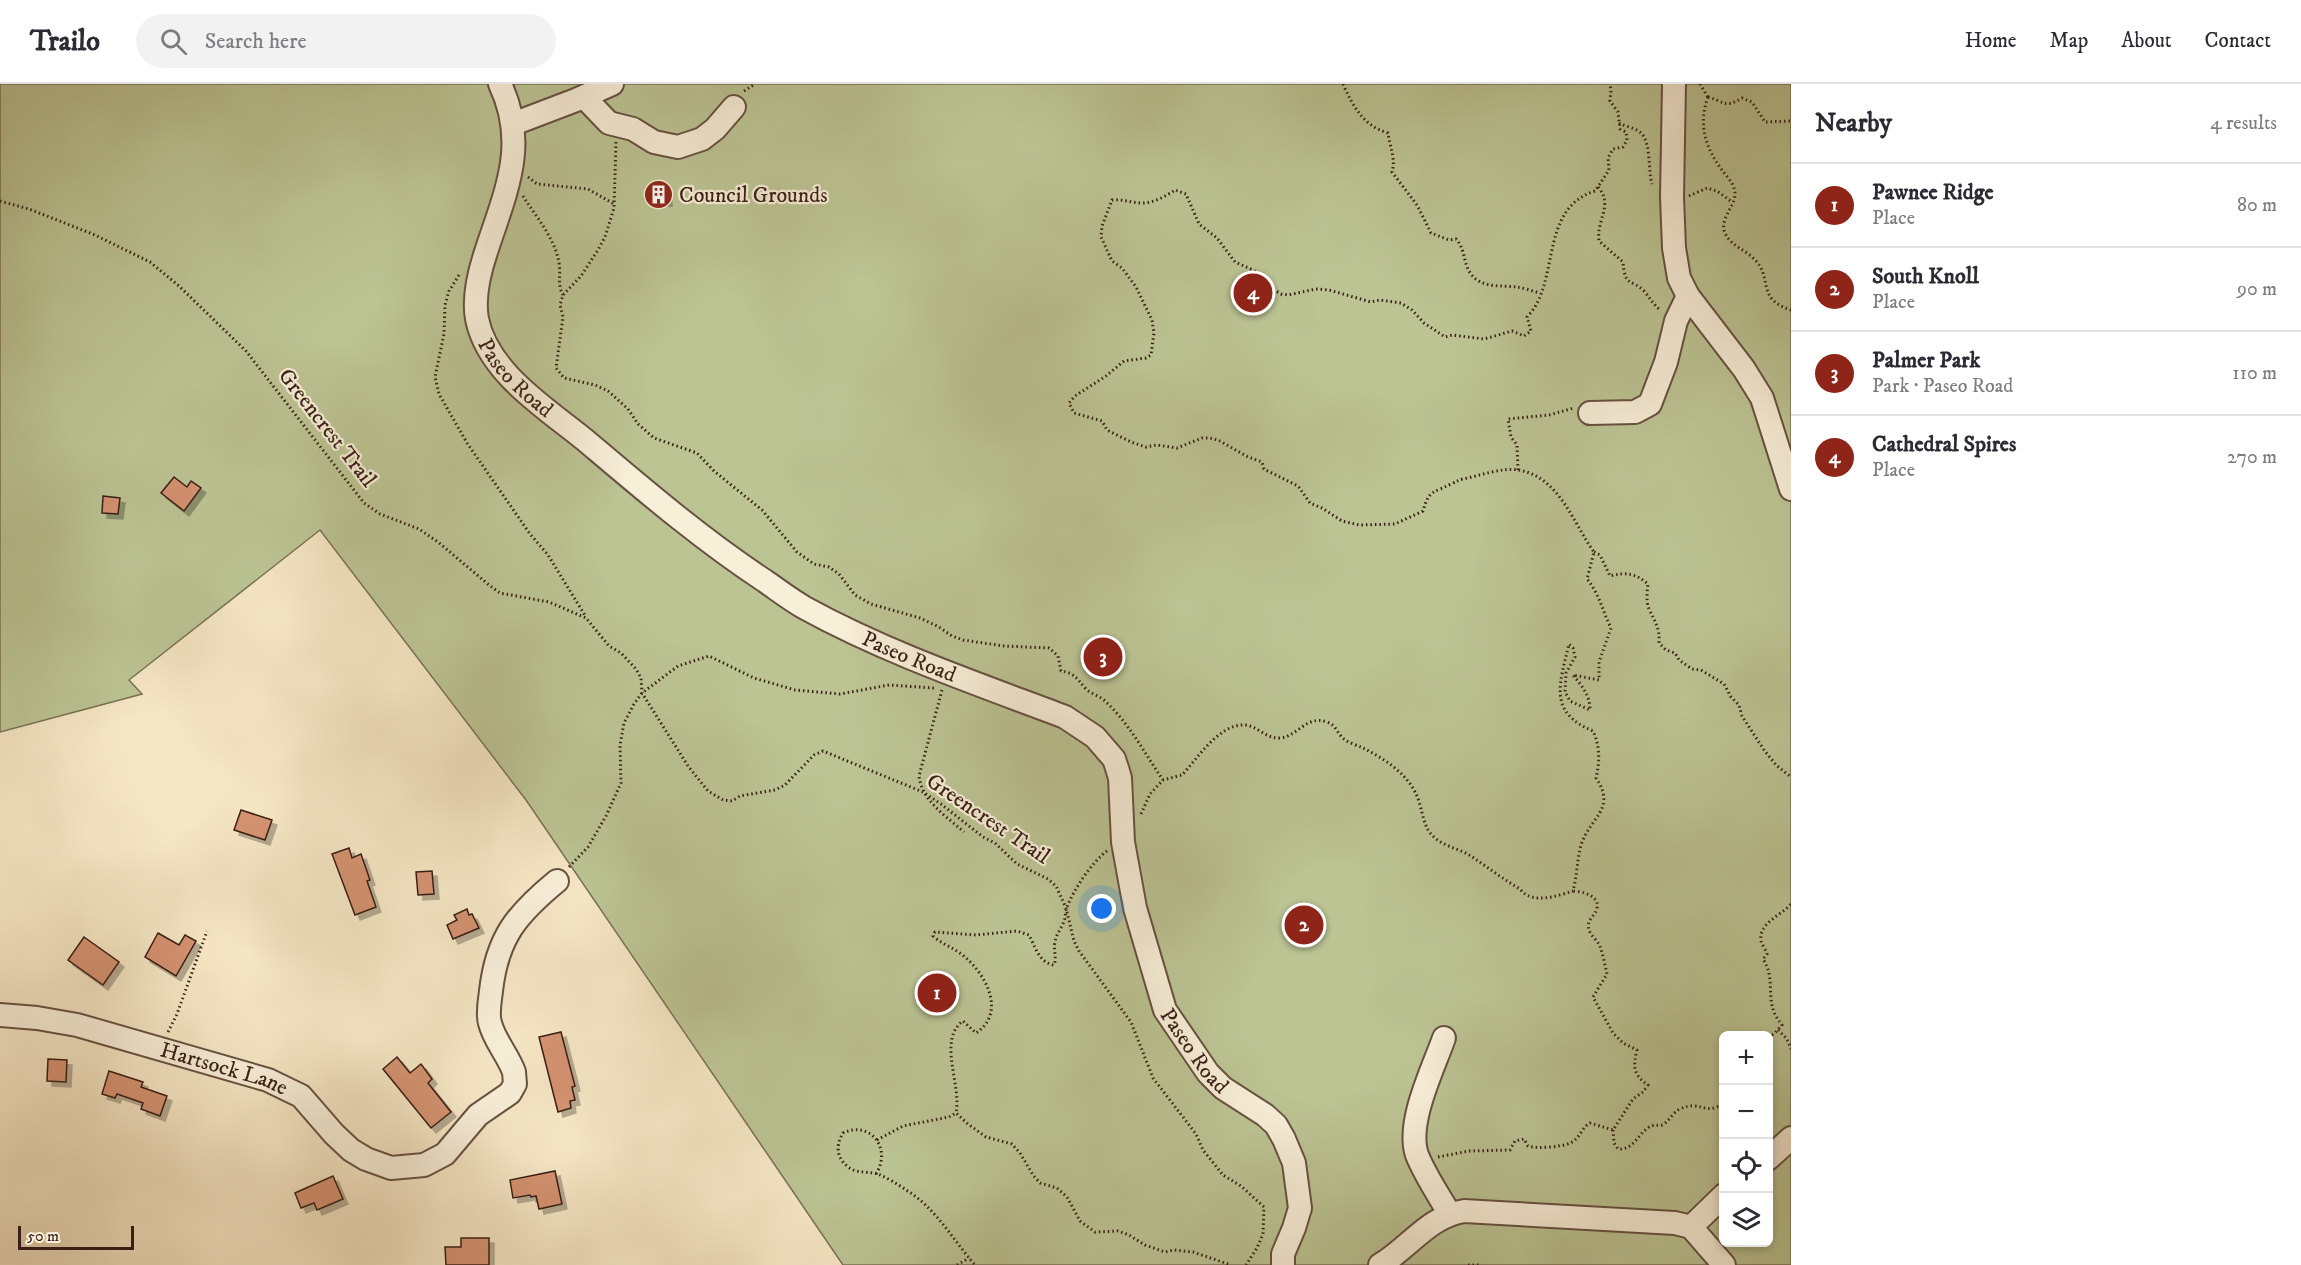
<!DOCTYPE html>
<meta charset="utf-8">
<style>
:root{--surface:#fff;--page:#f2f2f3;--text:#2b2b33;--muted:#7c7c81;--line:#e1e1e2;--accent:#8f2418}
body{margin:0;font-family:"IM FELL DW Pica",serif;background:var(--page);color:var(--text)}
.controls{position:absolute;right:18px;bottom:18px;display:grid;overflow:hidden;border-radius:9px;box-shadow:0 3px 9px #0003}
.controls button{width:54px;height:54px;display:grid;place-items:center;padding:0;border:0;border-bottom:2px solid var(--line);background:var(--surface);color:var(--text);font:30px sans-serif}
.scale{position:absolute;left:18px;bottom:15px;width:116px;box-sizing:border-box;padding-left:6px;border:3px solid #391f15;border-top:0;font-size:16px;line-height:21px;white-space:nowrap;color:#391f15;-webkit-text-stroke:4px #f8efd9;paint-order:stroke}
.you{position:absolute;left:1102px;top:825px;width:21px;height:21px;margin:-15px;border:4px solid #fff;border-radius:50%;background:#1a73e8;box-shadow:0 0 0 9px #1a73e833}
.badge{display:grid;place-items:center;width:39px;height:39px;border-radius:50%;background:var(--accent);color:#fff;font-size:20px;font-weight:700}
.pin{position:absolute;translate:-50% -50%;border:3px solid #fff;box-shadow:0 2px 6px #0006}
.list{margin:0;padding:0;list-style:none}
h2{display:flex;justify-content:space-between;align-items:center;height:78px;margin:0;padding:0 24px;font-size:26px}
h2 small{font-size:20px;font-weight:400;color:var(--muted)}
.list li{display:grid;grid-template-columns:39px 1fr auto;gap:18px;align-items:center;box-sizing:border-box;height:84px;padding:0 24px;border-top:2px solid var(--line)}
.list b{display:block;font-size:22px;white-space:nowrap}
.list p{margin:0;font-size:20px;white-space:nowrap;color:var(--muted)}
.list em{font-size:20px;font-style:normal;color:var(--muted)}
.icon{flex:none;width:33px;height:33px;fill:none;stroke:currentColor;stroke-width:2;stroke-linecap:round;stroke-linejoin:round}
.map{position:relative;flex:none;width:1791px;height:1181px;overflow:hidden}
header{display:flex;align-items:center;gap:36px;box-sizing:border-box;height:84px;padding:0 30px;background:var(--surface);border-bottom:2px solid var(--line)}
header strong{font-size:28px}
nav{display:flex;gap:33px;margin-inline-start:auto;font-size:21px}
.search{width:420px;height:54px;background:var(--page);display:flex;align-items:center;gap:15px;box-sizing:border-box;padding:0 21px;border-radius:33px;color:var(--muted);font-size:22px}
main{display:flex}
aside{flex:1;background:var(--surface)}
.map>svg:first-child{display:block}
</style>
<header>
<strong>Trailo</strong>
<div class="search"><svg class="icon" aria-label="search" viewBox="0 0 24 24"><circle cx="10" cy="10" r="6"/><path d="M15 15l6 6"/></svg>Search here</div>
<nav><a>Home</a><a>Map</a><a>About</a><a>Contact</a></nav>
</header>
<main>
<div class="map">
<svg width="1791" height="1181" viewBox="0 0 1791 1181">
<defs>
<filter id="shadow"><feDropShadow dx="5" dy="5" stdDeviation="0" flood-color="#0004"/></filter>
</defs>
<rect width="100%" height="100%" fill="#f5e6c4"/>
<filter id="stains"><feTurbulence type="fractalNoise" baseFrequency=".00333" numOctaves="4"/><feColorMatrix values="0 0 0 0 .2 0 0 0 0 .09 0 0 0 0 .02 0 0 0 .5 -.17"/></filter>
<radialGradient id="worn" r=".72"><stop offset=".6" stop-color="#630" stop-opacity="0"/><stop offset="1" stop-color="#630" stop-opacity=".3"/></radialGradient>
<!-- green -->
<path fill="#bcc494" stroke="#7a7254" stroke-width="1.5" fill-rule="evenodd" d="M0,0h1791v1181h-948l-317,-465 -206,-270 -191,150 13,14 -142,38zM1724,952h44v206h-44z"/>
<!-- building -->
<path fill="#d49271" stroke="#391f15" stroke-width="1.5" filter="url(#shadow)" d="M666,103l1,14 -18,1 -1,-14z
M174,393l13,10 4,-6 10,7 -17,23 -23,-18z
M103,412l17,2 -2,16 -16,-1z
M241,726l31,10 -7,20 -31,-10z
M349,764l3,10 9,-4 9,26 -3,1 9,26 -21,8 -23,-61z
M432,787l2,23 -16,1 -2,-23z
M467,825l2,6 3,-1 7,14 -26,11 -6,-14 10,-5 -3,-5z
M158,849l21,12 6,-10 11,6 -20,35 -31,-19z
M84,853l35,25 -16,23 -35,-25z
M561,948l14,54 -3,1 3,13 -5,1 1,7 -13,4 -19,-75z
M397,973l13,16 11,-9 11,15 -4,4 23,29 -20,16 -48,-59z
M48,975l19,1 -1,22 -19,-1z
M109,987l34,11 -2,5 26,9 -7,20 -19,-7 2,-6 -26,-9 -2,4 -13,-4z
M555,1087l7,33 -23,5 -3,-13 -5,1 -1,-2 -17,3 -3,-18z
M333,1092l10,23 -26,11 -3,-7 -13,5 -6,-15z
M461,1154h28v27h-43l-1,-18h16z"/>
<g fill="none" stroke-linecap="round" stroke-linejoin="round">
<defs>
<g id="minor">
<path id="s1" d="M500,0c29,61 5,109 -14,168 -7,21 -13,45 -9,67 11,54 69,89 108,121 58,49 116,99 180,141 13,9 26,19 40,27 82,45 173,76 260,109l30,20 19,22 3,9 3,10 3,64 12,66 30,102 43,63 15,15 42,27 11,10 8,14 10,24 6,45 -6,20 -11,26v11"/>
<path d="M1674,0l-2,113 2,51 5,30 9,18 56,73 18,29 29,91"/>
<path d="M584,13l25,26 24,6 21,13 24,5 24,-8 13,-10 19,-22"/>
<path d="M513,40l63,-24 36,-16"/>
<path d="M1590,329l45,-1 15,-8 16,-42 10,-41 12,-25"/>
<path id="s2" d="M0,931l37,3 40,7 191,55 33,16 33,38 17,16 15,9 25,9 33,-3 21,-11 33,-39 32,-22 5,-9 -1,-12c-6,-17 -20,-32 -24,-49 -3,-10 0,-22 1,-32 6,-54 26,-77 66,-110"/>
<path d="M1444,954c-11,31 -38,85 -27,117 8,20 21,39 32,58"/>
<path d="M1768,1075l23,-21"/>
<path d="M1691,1143l33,-32"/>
<path d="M1380,1181c30,-18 48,-48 84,-54l211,12 16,4 33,38"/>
</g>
</defs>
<!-- minor casing -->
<use href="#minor" stroke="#685141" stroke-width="26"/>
<!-- path -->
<path stroke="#391f15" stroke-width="3" stroke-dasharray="1.5 3" stroke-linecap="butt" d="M1343,0c10,23 21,42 45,49 2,15 8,26 4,39l25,33 14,28 18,7 7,-1c10,11 7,25 15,35 11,15 31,11 46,13 7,1 15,4 23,6
M1700,0l8,13
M744,7l11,-7
M1708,13c-10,27 -3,50 14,73 5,7 13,14 13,24 0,13 -16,25 -10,39 6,13 19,16 28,25 22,20 1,40 38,52
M1708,13c16,4 16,12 34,1l10,4 13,20 26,-1
M1619,39c7,4 17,5 22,10 10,9 7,37 11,51
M616,58l-2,66 -9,29 -7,13 -17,26 -18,19 -3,10 3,12 -7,51 8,10 31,7 13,6 20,18 10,15 16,14 43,15 17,18 48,39 35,42 17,12 15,3 10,7 16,21 16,9 49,14 19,9 13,9 11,4 41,6 45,2 9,8 3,15c14,2 16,8 25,18 5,5 14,7 19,12 24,22 40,53 58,79
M528,93l9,7 51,5 26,15
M1598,103c16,18 -2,33 1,54l24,21c2,26 8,16 21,29 6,7 9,13 16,19
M523,112c13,21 32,42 36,67 2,12 -2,21 4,32
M1689,112l18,-8 10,3 15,11
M0,117l29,8 66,26 55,27 29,24 67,65 118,152 16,11 39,15 19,13 51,43 11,8 49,9 37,16 23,28 12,7 15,16 5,9 1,15 46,73 20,25 15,9 9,1 8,-5 35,-6 10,-5 29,-30 9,-4 100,41 18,12 42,33 12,6 22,21 31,15 8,7 10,22 8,33 5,10 52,71 22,56 43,56 7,16 20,25 18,11 23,21 -1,27 -6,14 -11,17
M459,191l-10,16 -4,14 -1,29 -9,43 4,17 28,49 63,91 18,21 38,62
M1518,386l-1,-25 -6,-8 -3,-18 41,-4 25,-7
M1594,468l6,3 10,21c16,-4 25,-3 38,8 -1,8 -2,18 1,25 6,13 11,19 10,34l7,7 9,3 4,7 13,9 9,1 23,14 7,13 8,8 3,11 22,34 12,15 15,12
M942,606l-23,86c3,25 27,40 45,56
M1141,730l9,-20 13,-14 19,-5c15,-16 37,-51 62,-50 12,0 21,13 34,13 18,1 28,-24 49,-16 9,3 10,11 16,16 5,5 14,7 20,10 20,10 42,24 52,44 7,12 7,32 16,42 10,12 27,14 40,22 16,11 32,23 49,33 12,16 37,7 53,2 4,-15 4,-31 8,-46 9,-28 36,-36 15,-67 4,-16 4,-32 -3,-47 -46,-19 -33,-48 -24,-87l4,4 2,9 -9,16 -1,19 5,9 20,9c0,-15 -8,-24 -17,-35l26,5v-18l12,-34c-9,-18 -11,-33 -24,-49l7,-27c-21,-29 -35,-76 -76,-82 -14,-3 -40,6 -55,9 -5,1 -7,3 -12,5 -17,9 -22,5 -28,27l-28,13 -36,1 -17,-4 -20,-13 -12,-5 -12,-17 -34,-17 -2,-7 -14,-5 -30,-17 -8,-2h-8l-25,10 -20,-3 -11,2 -15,-5 -24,-12 -5,-9 -28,-8 -5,-10 6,-7 31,-20 18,-15 22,-3 5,-3 3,-22 -2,-13 -16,-33 -14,-19 -10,-7 -11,-24 1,-11 10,-26c11,-1 20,3 30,3 12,0 24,-7 33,-13l11,4 13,30 18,14 18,24 18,8 10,7 8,11 10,6 7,1 28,-6 13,1 42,12 9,-2 21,3 11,7 12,13 21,14 7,-2 32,4 28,-8 12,5 7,-5 -4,-14c34,-34 11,-108 68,-126l14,-21 -1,-12 5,-9 10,-2 4,-7 -1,-8 -6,-3 -2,-17 -8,-11 1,-10 -1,-7
M1107,767c-15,11 -33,38 -40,56 -2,4 -1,9 -3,14 -2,7 -8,13 -9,21 -2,8 2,15 -1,23 -15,-2 -19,-19 -25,-30l-12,-4 -41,4 -41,-3 -2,4c10,9 22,12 32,21 22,19 41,56 11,76l-13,-12c-26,19 -1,64 -7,92l12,11 18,13 26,7 8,9 13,22 7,8 17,5 10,9 13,24 15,11 23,-1 11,4 16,10 20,7 9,-2 19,2 38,13
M569,783l19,-20 18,-31 15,-33 -1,-38 4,-22 10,-19 8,-11 36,-27 31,-10 45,22 41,12 45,4 49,-9 45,3
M1778,946l9,9 4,10
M168,948l9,-18 30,-83
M1768,953l6,-3 8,-9c-3,-4 -6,-8 -8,-13 -7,-18 1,-34 -11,-53l4,-5c-1,-4 -5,-9 -6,-13 -3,-18 21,-26 30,-37
M1613,1046l1,13 4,6c16,1 19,-14 30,-21 4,-4 9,-2 14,-3 7,-3 10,-12 18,-16 21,-10 24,8 44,-6
M877,1056l26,-14 46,-9 7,-4
M1438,1073l31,-6 41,-1 5,-9 9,-2 4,7c8,3 34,1 42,-3 10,-4 11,-15 20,-20l23,7 20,-31 10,-7 5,-7c-15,-10 -15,-19 -11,-35l-14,-7 -10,-10 -20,-36 14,-23c-2,-9 -4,-19 -7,-28 -3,-6 -9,-10 -11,-16 -3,-11 6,-13 8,-22 3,-12 -15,-17 -24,-17
M876,1090c16,-25 -5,-54 -33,-41 -7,11 -7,24 4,33 9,8 20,5 31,8 9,4 20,10 28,16 29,17 47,50 69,75
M957,1181l12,-7
M1468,1181h13"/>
<!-- minor -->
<use href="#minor" stroke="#f8efd9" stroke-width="22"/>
</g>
<!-- icons -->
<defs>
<symbol id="building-disc" viewBox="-11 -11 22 22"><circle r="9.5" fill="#8f2418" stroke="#f8efd9"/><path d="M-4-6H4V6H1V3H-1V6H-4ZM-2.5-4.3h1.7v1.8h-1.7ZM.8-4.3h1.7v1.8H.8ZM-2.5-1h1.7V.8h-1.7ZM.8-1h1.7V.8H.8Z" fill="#fff"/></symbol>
</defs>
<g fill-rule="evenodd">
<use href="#building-disc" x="642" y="94" width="33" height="33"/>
</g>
<g text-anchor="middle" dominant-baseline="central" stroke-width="4.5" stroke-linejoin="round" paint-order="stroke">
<!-- poi labels -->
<g font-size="22" fill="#391f15" stroke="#f8efd9" text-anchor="start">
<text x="679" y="111">Council Grounds</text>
</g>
<!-- street labels -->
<g font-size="22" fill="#391f15" stroke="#f8efd9">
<text stroke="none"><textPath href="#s1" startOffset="314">Paseo Road</textPath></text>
<text transform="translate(327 344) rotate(52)">Greencrest Trail</text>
<text stroke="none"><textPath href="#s1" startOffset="800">Paseo Road</textPath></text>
<text transform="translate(988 735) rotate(34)">Greencrest Trail</text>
<text stroke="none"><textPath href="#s1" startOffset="1340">Paseo Road</textPath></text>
<text stroke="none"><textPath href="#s2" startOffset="231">Hartsock Lane</textPath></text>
</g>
</g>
<rect width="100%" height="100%" filter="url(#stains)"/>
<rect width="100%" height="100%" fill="url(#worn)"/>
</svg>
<div class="controls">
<button>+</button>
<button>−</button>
<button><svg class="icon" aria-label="locate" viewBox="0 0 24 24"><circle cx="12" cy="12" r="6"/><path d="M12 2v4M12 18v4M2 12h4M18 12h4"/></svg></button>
<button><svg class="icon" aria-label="layers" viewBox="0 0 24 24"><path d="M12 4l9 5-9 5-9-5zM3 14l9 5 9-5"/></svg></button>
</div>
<div class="scale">50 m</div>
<div class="you"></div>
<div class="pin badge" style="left:937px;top:909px">1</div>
<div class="pin badge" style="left:1304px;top:841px">2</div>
<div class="pin badge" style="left:1103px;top:573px">3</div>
<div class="pin badge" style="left:1253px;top:209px">4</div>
</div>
<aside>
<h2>Nearby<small>4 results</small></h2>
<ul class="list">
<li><span class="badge">1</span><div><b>Pawnee Ridge</b><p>Place</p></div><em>80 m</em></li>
<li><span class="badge">2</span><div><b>South Knoll</b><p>Place</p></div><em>90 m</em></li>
<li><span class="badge">3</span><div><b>Palmer Park</b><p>Park · Paseo Road</p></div><em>110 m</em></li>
<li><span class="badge">4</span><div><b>Cathedral Spires</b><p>Place</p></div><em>270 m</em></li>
</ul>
</aside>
</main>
